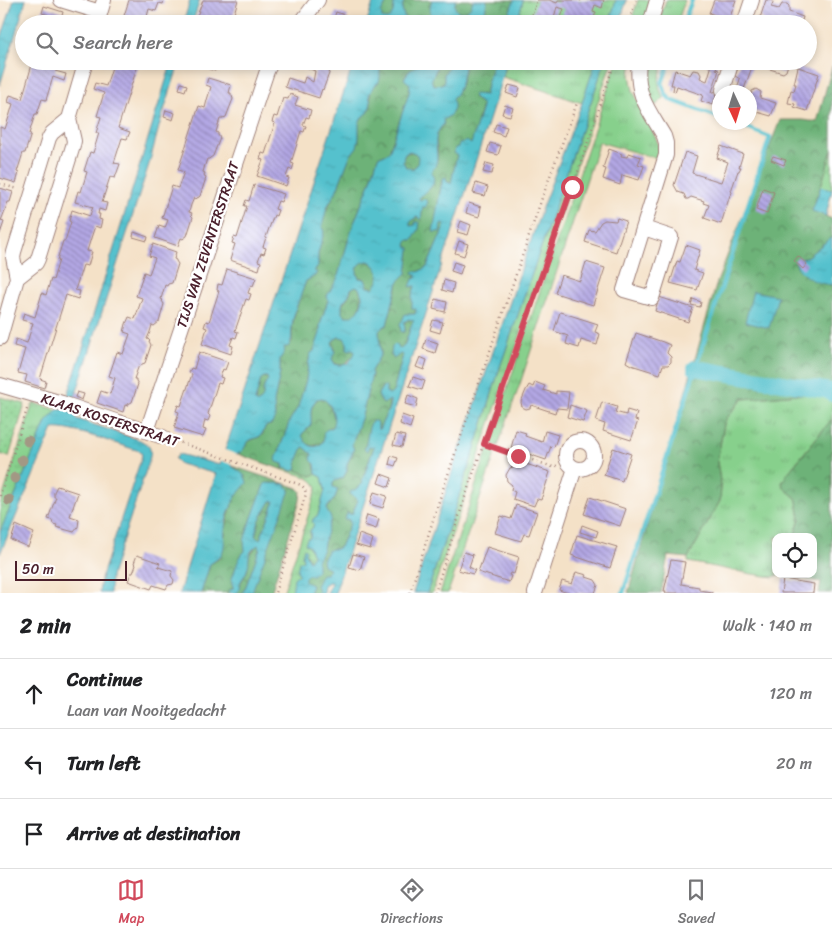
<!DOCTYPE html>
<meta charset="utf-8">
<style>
:root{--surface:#fff;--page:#f2f2f2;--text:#202124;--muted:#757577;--line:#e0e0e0;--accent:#d1495b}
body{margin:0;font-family:Sriracha,sans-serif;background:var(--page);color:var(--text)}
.controls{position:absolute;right:15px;bottom:15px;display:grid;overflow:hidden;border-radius:10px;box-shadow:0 2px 8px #0003}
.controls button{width:45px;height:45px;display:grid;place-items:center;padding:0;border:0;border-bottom:1px solid var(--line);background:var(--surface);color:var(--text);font:25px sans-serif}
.compass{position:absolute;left:712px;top:85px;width:45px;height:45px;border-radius:50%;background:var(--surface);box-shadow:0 2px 8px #0003;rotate:176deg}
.scale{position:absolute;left:15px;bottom:12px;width:112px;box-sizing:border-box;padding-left:5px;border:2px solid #4a1f2b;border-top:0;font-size:14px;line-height:18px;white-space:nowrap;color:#4a1f2b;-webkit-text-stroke:4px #fff;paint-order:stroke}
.stop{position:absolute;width:15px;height:15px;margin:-11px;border:4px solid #d1495b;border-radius:50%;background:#fff}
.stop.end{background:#d1495b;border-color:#fff;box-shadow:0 1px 5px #0008}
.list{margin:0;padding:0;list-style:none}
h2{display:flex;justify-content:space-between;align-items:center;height:65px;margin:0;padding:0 20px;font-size:21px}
h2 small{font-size:16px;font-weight:400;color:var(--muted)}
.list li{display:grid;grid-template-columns:32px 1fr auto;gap:15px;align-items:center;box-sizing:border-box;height:70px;padding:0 20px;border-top:1px solid var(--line)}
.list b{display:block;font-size:19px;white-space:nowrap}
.list p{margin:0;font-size:16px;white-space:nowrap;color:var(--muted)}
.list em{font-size:16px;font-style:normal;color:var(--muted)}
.icon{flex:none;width:28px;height:28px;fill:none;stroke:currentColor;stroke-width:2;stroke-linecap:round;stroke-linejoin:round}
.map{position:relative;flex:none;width:832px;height:593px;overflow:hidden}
.search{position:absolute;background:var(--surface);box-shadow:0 2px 8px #0003;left:15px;right:15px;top:15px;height:55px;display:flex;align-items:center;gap:12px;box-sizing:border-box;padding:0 18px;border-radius:28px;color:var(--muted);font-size:19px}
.sheet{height:275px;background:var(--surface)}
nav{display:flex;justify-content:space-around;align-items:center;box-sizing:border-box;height:70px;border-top:1px solid var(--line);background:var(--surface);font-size:14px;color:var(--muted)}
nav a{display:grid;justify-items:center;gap:2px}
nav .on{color:var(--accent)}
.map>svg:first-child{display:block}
</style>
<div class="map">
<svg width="832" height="593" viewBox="0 0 832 593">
<defs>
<pattern id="grass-tufts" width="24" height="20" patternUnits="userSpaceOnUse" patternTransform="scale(1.25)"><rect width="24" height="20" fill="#87d08c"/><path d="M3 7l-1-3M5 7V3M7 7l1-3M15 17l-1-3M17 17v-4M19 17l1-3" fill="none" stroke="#76b279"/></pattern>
<pattern id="forest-crowns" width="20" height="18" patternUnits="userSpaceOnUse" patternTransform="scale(1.25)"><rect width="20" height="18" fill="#6db278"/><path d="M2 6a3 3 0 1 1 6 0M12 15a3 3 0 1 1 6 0" fill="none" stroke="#5c9063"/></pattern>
<pattern id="park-dots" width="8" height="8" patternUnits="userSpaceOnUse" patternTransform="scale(1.25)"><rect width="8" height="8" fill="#87d08c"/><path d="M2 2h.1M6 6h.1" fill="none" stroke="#76b279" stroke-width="1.8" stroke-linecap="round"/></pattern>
<pattern id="water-ripples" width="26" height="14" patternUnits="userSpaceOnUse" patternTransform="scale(1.25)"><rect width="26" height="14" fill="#54c1cd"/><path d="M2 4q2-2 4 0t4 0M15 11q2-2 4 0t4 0" fill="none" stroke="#4ba5b0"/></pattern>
<pattern id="building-back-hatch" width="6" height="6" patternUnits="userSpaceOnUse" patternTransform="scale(1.25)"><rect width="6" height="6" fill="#b2a7e4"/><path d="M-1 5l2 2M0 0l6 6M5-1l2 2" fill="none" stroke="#9387b9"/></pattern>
</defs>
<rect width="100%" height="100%" fill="#fff"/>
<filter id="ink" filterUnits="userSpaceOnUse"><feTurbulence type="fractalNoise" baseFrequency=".02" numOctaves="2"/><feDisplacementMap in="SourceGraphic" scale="10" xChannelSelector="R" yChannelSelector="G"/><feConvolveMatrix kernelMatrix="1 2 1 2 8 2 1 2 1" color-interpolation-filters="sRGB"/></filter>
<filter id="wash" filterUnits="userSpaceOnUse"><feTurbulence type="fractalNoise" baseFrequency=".0096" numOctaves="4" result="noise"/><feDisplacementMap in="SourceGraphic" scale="20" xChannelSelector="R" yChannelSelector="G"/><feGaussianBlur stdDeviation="1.12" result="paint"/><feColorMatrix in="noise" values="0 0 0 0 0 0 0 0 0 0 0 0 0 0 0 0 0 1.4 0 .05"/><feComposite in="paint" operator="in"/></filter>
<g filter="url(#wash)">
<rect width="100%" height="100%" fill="#f4e1c7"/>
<!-- grass -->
<path fill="url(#grass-tufts)" stroke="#68785c" d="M523,0h93l-7,24h-92z
M638,0h14l-8,24h-14z
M666,0h19l-8,24h-19z
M507,61h89l-14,42 -79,-26z
M605,61h7l-33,97 -33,102 -114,333h-5l53,-160 20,-66z
M617,61h15l-2,14 3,16 25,52 1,16 -60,-17 -78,239 -23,65 -9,-3z
M646,61h19c-5,15 -10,23 -1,37l-9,8c-8,-15 -13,-28 -9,-45z
M832,150v40l-11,-4z
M832,391v28l-45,55 -5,9 2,5 12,10 1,3 3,18 -6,18h-18v37h3v1l-6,2 -21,-3 -64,-12v-4l32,-57 1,-14 -4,-25 7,-38 2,-5 17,-20z
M34,403l24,7 -12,12 -46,110v-27l32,-99z
M488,448l8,3 -48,142h-8z
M284,468l9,3 3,-1 15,6 5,-2 6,3 3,13 -7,25 -5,4 1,4 -1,4 -2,2 -2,17 4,9 -3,6 -5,-8 -2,4v2l-6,12 2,3 -7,19h-9l34,-105c-3,-12 -22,-14 -34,-18z"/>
<!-- forest -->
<path fill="url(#forest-crowns)" stroke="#5c6852" d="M388,0h6c1,8 -1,23 -12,18l-1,-5z
M404,0h28l-2,5 3,19h-29l1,-5 -3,-9z
M456,0h17c-1,7 -5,12 -13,12 -6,-3 -6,-6 -4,-12z
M487,0h27l-8,22 -6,2h-17z
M382,61h37c-4,8 -11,8 -15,17l6,6 -1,9 -20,59 -11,5 -8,26 -18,45 -15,51 -10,17 1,4 -8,25v8l-6,18 -4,3 -3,18 -1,8 -8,27 -8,13 -14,39 7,5v6l-45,-16 11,-13 10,-4 4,-3 2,-7 7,-3 3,-9 -1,-13 6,-29v-14l5,-12 7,-5c-1,-24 6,-39 14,-61l9,-5 1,-4 -2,-1 4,-5v-12l6,-22c-6,-13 8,-31 13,-43 4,-11 9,-22 13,-33 5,-5 9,-15 9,-22 0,-4 -1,-8 0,-12 2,-6 8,-7 10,-12 6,-12 -6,-15 10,-28l1,-12z
M436,61h16l-8,13v9l-6,2h-4c-6,-7 1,-9 2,-16 0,-3 0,-5 0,-8z
M465,61h29l-5,14 -4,20 -12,2 9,8 -9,35 -2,5 -14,10 -6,28 -9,-4 -2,13 1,32 2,-1 2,2 -18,42 -9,5 -3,6 -2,1 -1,6h3l-3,11 4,13 -1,5h-10l-2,19 2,-3 -1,-7 5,-4 5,1v1l-2,2 -7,21 -3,4h-4v-3l-7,10 2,3h1l6,-4h3l-10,38 -3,3 -4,-3v-5h-4l-4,7 1,4 4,6 6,-5c1,12 -6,20 -10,31h-1v-7l-9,7 -3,14 2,5 1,-3 5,1 -12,34 1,2 -10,12 5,5 -6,14h-3l-1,-1 -3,6 4,1 1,4 -10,23 -4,2h-5l-4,18 3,2c-5,6 -13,13 -12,22l-1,2h-8l3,-7 -7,-4 -1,-3 2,-3 4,-1 7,-8 -1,-6 7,-12 2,-11 1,-29 9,-11 3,-9 -5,-2v-4l2,-2 8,-3 4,-7v-7l7,-14 -2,-6 10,-28 10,-42 -1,-3 10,-17 -2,-23 4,-4 4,-2 11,-43 9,-9 3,-25 -4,-2v-3l3,-3h4l2,-15 -5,2c-1,-6 2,-8 7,-10l3,2 2,-19h-2l-1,-3c9,-7 20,-12 11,-26 3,-3 6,-7 7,-11 3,-15 -7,-22 6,-35v-5c11,-7 12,-8 9,-21 9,-8 12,-26 13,-38z
M832,67v83l-11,36 -9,24 20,9v18l-24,19 -10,5 27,23 7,1v106l-90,8 -16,20 -2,5 -7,38 4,25 -1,14 -32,57 -20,-2 -7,37h-33l89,-311 63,-162h23l14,2z
M403 160a8 8 0 1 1 16 0a8 8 0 1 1-16 0Z
M368,261c12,5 13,17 7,27h-5l-2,-1 -4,-9h-5c-5,-8 -1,-16 9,-17z
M355,286l3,1c9,13 -2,40 -16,26 -1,-8 1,-10 6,-16 3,-4 2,-8 7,-11z
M341,337c7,1 6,7 6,12l2,1 4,-1 3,4 -12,12h-5l-4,-2 -2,-2 -1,-3 3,-9 -3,-7 5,-4z
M263,377h4l1,4c-2,2 -4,4 -4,6 -3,8 4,10 -7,16l-2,-2 6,-22z
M319,398l6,1c4,6 13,19 8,27 -1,1 -3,1 -4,2 -3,5 -5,10 -7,15 -8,6 -17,2 -20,-7l1,-4 8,-7c0,-10 -2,-20 8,-27z
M832,419v174h-13l2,-11 -42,-7v-1h34v-37h-19l6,-18 -3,-18 -1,-3 -12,-10 -2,-5 5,-9z
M303,446l9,8 4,20 -5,2 -15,-6 2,-11z
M232,466l66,22 3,3 -1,9 -29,93h-18l-1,-4 37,-99 -4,-6 -15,-1 -6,2 -17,46 -2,21 -3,2 -11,27 2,5v3l-3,2 -1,2h-28l9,-29 10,-6 5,-24v-5l7,-25 14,-27z
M271,501h2l1,2 -13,34 -1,2h-2l-3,-3 4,-15z
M257,545l2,1 1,2 -14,38 -4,7h-5l4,-11 6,-11 2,-15z"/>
<!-- park -->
<path fill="url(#park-dots)" stroke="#68785c" d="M0,397l25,7 -16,53 -9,-3z"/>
<!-- water -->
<path fill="url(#water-ripples)" stroke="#4f707c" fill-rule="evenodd" d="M14,0h12l-26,85v-44z
M190,0h10l-8,24h-9z
M374,0h14l-7,13 1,5c11,5 13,-10 11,-18h11l-2,10 3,9 -1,5h-38z
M432,0h24c-6,15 14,17 17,0h14l-4,24h-26l-5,-3 -4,1 -2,2h-13c-2,-9 -5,-15 -1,-24z
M514,0h9l-6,24h-17l6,-2z
M616,0h11l-8,24h-10z
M172,61h8l-20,62 -10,38 -80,252 5,1 2,5 63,21c11,6 12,9 9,21l-38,115 -1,17h-11l2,-14 40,-120 1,-4 -2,-4c-19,-5 -70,-25 -87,-22l-53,125v-22l46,-110 12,-13 5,1 20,-62z
M354,61h28l-2,9v8l-1,4 -6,5 -4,9 2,6 -1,5 -2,6 -6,4 -3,6v15l-2,9 -7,9 -14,36 -9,15 -5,20 2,5 -6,22v13l-4,4 3,1 -2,4 -9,5c-5,15 -13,31 -14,47 -1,8 1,13 -4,19h-3l-1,2 1,2 -5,8v14l-6,29 1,16 -3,6 -7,3c-1,3 -2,6 -4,8 -2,3 -8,3 -12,6 -6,5 -2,9 -12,13l-5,12 1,1c6,4 13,7 14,16 -5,6 -11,12 -14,19 -3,7 -8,20 -8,27 -2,18 3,24 -15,35l-9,29h-22l37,-119 -36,-10 -5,-5 4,-5 41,11zM264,377h3l1,3c-1,2 -3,4 -4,7 -3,7 3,10 -7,16l-2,-2 6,-22z
M419,61h17c0,4 1,8 -1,11 -2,6 -6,8 -1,13h4l6,-2v-9l8,-13h13c-2,12 -4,30 -13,38 5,10 0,16 -9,21l1,4c-18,17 2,33 -13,48 8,13 -3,17 -12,26l1,2 5,-1 3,3 -3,6 -2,-2 -2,14 -4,-3 -5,3 -2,4v2l5,-1v-3h5l-1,7 -6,11h-4l-2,2 -1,4 4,2v2l-3,23 -9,9 -11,43 -4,2 -4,4 2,23 -10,17 1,3 -10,42 -10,28 2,6 -7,14v7l-4,7 -8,3 -2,2v4l5,2 -3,9 -9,11 5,9 -6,20 -2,11 -6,12v10l-4,4h-5l-3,2v5l7,3 -3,8h-17l2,-15 5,-4 -2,-3 2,-9 3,-1 1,-2 -1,-3 2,-8 2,2 -1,3 4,8 4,-6 -4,-9 -4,-2 2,-5 3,-1 1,-6h-2l4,-5 1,-4 -2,-1 1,-3 5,-4 7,-25 -3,-13 -6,-3 -1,-10 -4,-4 1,-6 -8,-7h-1l-5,12 -2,11 -3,1 -9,-3 -1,-4 -6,-2 -1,-3 14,-39 8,-13 8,-27 1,-8 3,-18 4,-3 6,-18v-8l8,-25 -1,-4 10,-17 15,-51 18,-45 8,-26 11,-5 20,-59 1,-9 -6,-5c4,-10 11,-10 15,-18zM409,151l6,2 3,4 -1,8 -5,4 -6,-2 -3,-5 1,-7zM368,261c11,4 15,19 5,27l-5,-1 -3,-8 -6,-1c-5,-8 0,-16 9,-17zM357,286c9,9 5,23 -4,30h-8l-3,-3v-7l1,-4 6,-7 2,-6 3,-2zM339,337l5,1 3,5v6l2,1 4,-1 2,3c-3,9 -10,16 -20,12l-3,-5 3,-8 -3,-9 2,-2zM322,398c9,5 16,21 9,30 -14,4 -3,10 -10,16 -8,7 -18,-2 -19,-10l9,-9c1,-11 -3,-16 6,-26z
M494,61h13l-15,50 -157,482h-8l4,-10 -2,-1 -5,3 -1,8h-6l1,-4 -2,-3 6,-12h4l4,-5 -7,-4 -1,-5 5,-9 4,-2h5l4,-2 10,-23 -1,-4 -2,-1 -3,1 4,-8 1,2h3l6,-14 -2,-2 -6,-4v-2l8,-4 5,-5 -1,-2 12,-34 -5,-1 -2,5 -3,-2c4,-9 3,-20 8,-28h4l2,2v7h1c4,-11 11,-19 11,-30l-7,4 -4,-6 -1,-4 5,-8 3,1v5l4,3 3,-3 10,-37 -3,-1 -3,3 -4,1 -2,-3 1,-8 3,-3 3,1 1,3h3l3,-4 7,-21 2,-2 -5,-2 -5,3 1,8 -1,2h-3l-1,-9 2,-2 3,-7h10l1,-5h-4v-13l3,-10 -5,1 3,-8 3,-1v-3l-3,-2 1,-2 4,1 9,-5 18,-42 -2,-2 -2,1 -1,8h-7l8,-46 1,-2v-6l4,-1 1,5 4,1 6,-28 -3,-2 1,-5 3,-1 1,-3 8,-3 4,3 11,-37v-2l-9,-9 1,-2 11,1 4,-20z
M596,61h9l-105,306 -20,66 -53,160h-14l39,-121 91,-267 39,-102z
M821,186l11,4 -6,26 -14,-5z
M832,237v48c-14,-1 -30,-7 -36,-21l1,-3 11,-5z
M753,291l25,5 -9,32 -24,-6z
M266,483l19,1 5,6 -37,99v4h-11l4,-7 14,-38 -2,-3c-13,9 -7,14 -11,25 -1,5 -4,7 -6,11 -2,5 -1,8 -4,12h-8l1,-3 3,-1v-3l-2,-5c4,-9 6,-23 14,-30l-1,-10 3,-10 17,-46zM271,501h3v2l-13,34 -1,2h-2l-3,-3 4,-15z"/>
<!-- pier -->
<path fill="#f4e1c7" d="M222,449l19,7h-2l-4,9 3,2 -19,-7z"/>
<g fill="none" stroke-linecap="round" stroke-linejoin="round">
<!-- stream -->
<path stroke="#54c1cd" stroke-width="4.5" d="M683,24l9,-24
M670,61l-8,22 4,12 5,5 49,18
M623,593l147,-456 -39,-15"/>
<!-- canal -->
<path stroke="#54c1cd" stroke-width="16" d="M695,368l135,23 2,3"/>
</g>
<g id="blocks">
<!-- building -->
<path fill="url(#building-back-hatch)" d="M129,0h35l-1,4 -4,-1 -3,8 -7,-2 -4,15h-18l-5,-2z
M203,0h35l-7,24h-37z
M537,0h12l8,3 1,-3h20l3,1v-1h23l-2,8 -7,-3 -2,6 3,1 -4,12 -33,-1 5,-14 -7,-2 -5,17h-10l-12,-4z
M714,0h22l-7,20 -20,-7z
M766,0h8l-3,7 8,2 3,-5h5l2,2v6l14,5 -2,7h-25l-9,-3 -1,3h-14l2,-5 8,3 1,-3 -3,-1z
M44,6l19,6 -2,7 9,2v3h-25l3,-9 -6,-2z
M336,12l12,4 -3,8h-13z
M33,61h25l-3,10 11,3 -2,7 -11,-4 -7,23 -4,-1 -5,15h-2l-6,20h2l-6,19h-2l-6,19 2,1 -3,10 -16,-5v-32l1,-3h-1v-16l5,2 4,-12 4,-13 -5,-2 2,-7 12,4z
M102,61h37l-21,67 12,4 -3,7 -5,-1 -8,25 6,1 -5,14 -5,-1 -8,25 5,1 -2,8 -6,-2 -1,5h2l-1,5 3,1 -2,8 -5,-2 -4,12 -4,13 5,1 -4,14 -5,-1 -8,25 5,1 -2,8 -12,-4 -26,84 6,2 -2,7 -19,-6 2,-7 -9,-2 7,-24 -11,-3 2,-7 11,4 6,-20 -11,-3 2,-7 11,4 7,-24 4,2 5,-16 2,1 6,-20h-2l6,-19h2l6,-19 -2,-1 3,-11 18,6 1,-4 2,-5 -18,-5 3,-11 3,1 6,-20 -3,-1 6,-19 3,1 6,-20h-3l5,-16 -4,-1 7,-23 -11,-4 2,-6 11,3 6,-19 -11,-4z
M186,61h32l-3,10z
M310,61h7l13,4 -1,2 2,1 -8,22 -1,-1 -3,9 -34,-11 3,-9 15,5 2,-6 8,5 2,-11 -7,-3z
M710,61h8l-2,8 3,1 -7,22h2l2,-1 1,2 -4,12 -12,-4 2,-6 -26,-9 -2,6 -2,-1 1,-6h-3l4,-15 15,5 3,-5 6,1 2,4 -1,3 7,3 4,-13 -3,-2z
M749,61h40l-3,10 -3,2 -30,-9 -10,28h-7l4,-13 -5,-3 5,-14 8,3z
M798,67l21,7 -12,37 -13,-4 1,-3 -7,-1 3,-13 3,1 2,-7h-2z
M208,78l23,7 -2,8h2v2l1,1 1,3 -7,18 -3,1v1h-3l-4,13 2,1v2l2,3 -7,18 -3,2 -1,1h-2l-2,6 -2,7 2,1 -1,2 2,3 -6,18 -1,1 -2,1 -1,1 -2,-1 -3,7 -2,7 3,1 -1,2 2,2 -6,19 -3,2 -1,1 -2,-1 -3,8 -23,-8 4,-12 6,2 3,-8 -6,-2 10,-32 6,2 6,-16 -6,-2 21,-64 6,2 2,-8 4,-13 -5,-2z
M181,83l6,2 -2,6 -6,-2z
M509,85l11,3 -3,9 -11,-4z
M756,89l5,3 -1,6 16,5 -5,13 -21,-6v-15h1l1,-4z
M290,94l8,3 -3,8 16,5 -2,8 -3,-1 -3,8 3,1 -2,6 -3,-1 -10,32 3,1 -2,6 -3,-1 -3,8 3,1 -3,8 -29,-10 6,-16 -3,-1 2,-6 3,1 10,-31 -3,-1 2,-6 3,1 6,-19 5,1z
M505,105l8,3 -3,8 -8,-2z
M166,110l9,3 -2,7 -9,-3z
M496,124l11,3 -3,9 -11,-4z
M490,143l11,3 -3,9 -11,-3z
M721,146l22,8 -4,13h2l-2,4h-1l-7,20 1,1 -1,3h-1l-9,29 -17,-6 5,-13 -6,-2 1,-2 -13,-4 -3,2h-2l-2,-5 -6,-2 -4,-7 11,-33 12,4 -5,17 29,9 7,-20 -11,-4z
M609,149l13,5 -1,2 6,1 2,-4 12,4 -3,7 6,2 -5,14 -17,-5 -2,10 -17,-6 3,-10 -3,-1z
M773,156l13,4 -2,5 -13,-5z
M486,163l8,2 -2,9 -9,-2z
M476,183l12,4 -3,9 -12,-3z
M254,185l30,9 -3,8 -3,-1 -3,8 3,1 -2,6 -2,-1 -6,16 -5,16 3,1 -2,6 -3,-1 -3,8 3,1 -2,8 -29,-10 5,-16 -3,-1 2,-6 3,1 10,-32h-3l2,-6 3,1z
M0,188l13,4 -3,10h-2l-7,19 3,1 -4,12z
M763,188l11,4 -7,22 -11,-4z
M469,203l12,4 -2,10 -13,-4z
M617,218l9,3 -10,31 -31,-10 4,-12 6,1 6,-9 4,-2 11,1z
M461,221l10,4 -3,10 -11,-3z
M134,232l14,5 -1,4 -14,-4z
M459,241l9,3 -4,12 -9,-3z
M153,244l23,8 -2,7 2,1v1l2,3 -6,19 -4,1 -1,2 -2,-1 -4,14 2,1 -1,1 2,3 -5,18 -5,4 -2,-1 -2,7 -3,7 3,1 -1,1 2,4 -6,18 -3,1 -1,2 -2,-1 -5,14h2v2l2,3 -6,18 -4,2v2l-3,-1 -2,7 -26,-9 4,-12 9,3 5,-16 -6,-2 8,-24 6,2 7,-20 -6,-2 2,-8 3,-7 6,2 7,-21 -6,-2 8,-24 5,2 6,-16 -6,-2z
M686,245l14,5 -6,20 9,3 -6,17 -27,-7 7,-22 3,1z
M798,256l9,8 -4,5 -9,-8z
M454,262l9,3 -3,9 -9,-3z
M586,262l19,6 -12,37 -38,-12 6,-18 19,6z
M227,269l29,9 -3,8 -2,-1 -3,8 3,1 -2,6 -3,-1 -11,32 3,1 -2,6 -3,-1 -3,8 3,1 -2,8 -29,-10 5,-16 -3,-1 2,-6 3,1 10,-31 -2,-1 1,-6 4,1z
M444,280l10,3 -2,10 -10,-3z
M659,297l34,11 -5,14 -33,-11z
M435,299l12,3 -2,10 -12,-3z
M693,299l8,3 -1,5 -9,-2z
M560,312l38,12 -3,8 5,2 -3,11 -16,-5 -2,8 -13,-4 2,-8 -14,-5z
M433,320l10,2 -3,11 -10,-3z
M636,333l27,9 7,3 -3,8 4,4v5l-3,3h-5l-3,9 -29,-9 -5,-3z
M426,339l12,4 -3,10 -12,-4z
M199,352l29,10 -3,8 -2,-1 -3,8 3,1 -2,6 -3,-1 -10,31 2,2 -2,5 -3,-1 -2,9 3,1 -3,7 -29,-9 5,-16 -3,-1 2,-6 3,1 11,-32 -3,-1 1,-2 1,-3 3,1z
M420,357l7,3 -3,10 -8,-3z
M413,377l12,4 -3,9 -13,-4z
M535,382l10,4 -2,4 13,4v-3l13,1 -2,17 -10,-1 -2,5 -24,-8 -1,3 -4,1 -4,-2 -1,-5 5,-12 3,-5 4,2z
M77,392l7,2 -2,6 -7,-3z
M408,395l10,4 -2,8 -11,-3z
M602,402l15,5 -2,5 11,3 1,-5 10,3 -2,7 3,1 -7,19 -28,-9 2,-7 -9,-3z
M570,405l17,6 -4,11 -16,-5z
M402,415l11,4 -3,9 -10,-4z
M516,430l10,3 -1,3 17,6 3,-11 13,4 -4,12 -3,-1 -5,14 -35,-12z
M396,434l9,2 -3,11 -9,-2z
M613,448l18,6 -9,27 -18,-6z
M391,456l7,2 -3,8 -6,-2z
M520,462l30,10 -9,28 -4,-1 -3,7 -21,-7 2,-7 -4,-2 1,-5 -5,-4 -1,-6 4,-7 3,-1h5z
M381,474l11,4 -3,9 -11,-4z
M57,486l21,7 -8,23 9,3 -1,8 -4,5 -18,-5 1,-2 -4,-1 -1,-4 -4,-1 8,-22h-2v-5z
M374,492l13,4 -4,12 -13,-4z
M590,497l36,12 -6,17 -36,-12z
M516,505l21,7 -8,23 -5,-1 -3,7 -26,-8 6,-17 10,3z
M367,515l12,4 -3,10 -12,-4z
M16,525l18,8 -6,14 -17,-7z
M582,525l16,6 -2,6 -16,-5z
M359,534l14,5 -3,10 -14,-4z
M577,535l40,12 -7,21 -39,-13z
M487,547l32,10 -5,17 -4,-1 -1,2 2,1 -2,6 -31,-10z
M464,552l9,3 -4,12 6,3 -2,4 -15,-4z
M353,554l11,3 -4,13 -11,-3z
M137,555l23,8 -2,4 14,4 -1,5 3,4 -1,4 -5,1 -2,4 -13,-4 -2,4 -23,-8 3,-8h2l3,-8 -2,-2z
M671,560l14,2 -4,22 18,3v3l13,2v1h-47l1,-2h-2z
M576,572l11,3 -1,2 9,3 3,5 -3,8h-27l-9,-3 3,-9 10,3z
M783,579l31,5 -1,9h-32z"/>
</g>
</g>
<g filter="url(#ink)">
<use href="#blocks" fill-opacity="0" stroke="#9f8079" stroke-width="1"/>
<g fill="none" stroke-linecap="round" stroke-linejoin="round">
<defs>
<path id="minor" d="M61,0l39,12
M97,24l7,-24
M300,24l18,-24
M650,24l7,-24
M744,24l8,-24
M639,61c-4,34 9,48 25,75l2,7v12l-42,135 28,8 19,-61 -27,-9
M723,90l9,-29
M17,278l19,-15 2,-4 35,-113 1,-5 -5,-22 17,-58
M0,338l17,-60 -4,-21 1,-5 35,-114 3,-5 17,-14
M0,385l62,18 101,34
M147,431l120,-360 5,-10
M566 455a14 14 0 1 1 28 0a14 14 0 1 1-28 0Z
M535,593l40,-125"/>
</defs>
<!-- minor casing -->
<use href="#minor" stroke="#9f8079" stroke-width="16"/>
<!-- path -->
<path stroke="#9f8079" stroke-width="2.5" stroke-dasharray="1 4" stroke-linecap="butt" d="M628,24l8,-24
M0,184l18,5
M176,441l125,44 4,4 1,5 -31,99
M485,444l68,23 9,-3
M0,496l28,-90
M410,593l30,-95 102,-300 35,-95
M435,593l30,-96 84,-239 66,-197"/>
<!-- minor -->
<use href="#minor" stroke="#fff" stroke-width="14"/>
</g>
<!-- trees -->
<g fill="#a29884">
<circle cx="28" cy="441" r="5.5"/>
<circle cx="22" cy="460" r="5.5"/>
<circle cx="15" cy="478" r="5.5"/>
<circle cx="9" cy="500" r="5.5"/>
</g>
</g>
<g fill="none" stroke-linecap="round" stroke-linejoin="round" filter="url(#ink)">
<!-- route -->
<path stroke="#d1495b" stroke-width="6" d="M518,456l-34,-12 88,-257"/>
</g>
<g text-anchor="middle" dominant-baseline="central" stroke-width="4.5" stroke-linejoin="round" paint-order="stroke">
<!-- street labels -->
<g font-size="14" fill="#4a1f2b" stroke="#fff">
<text transform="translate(208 245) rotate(-72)">TIJS VAN ZEVENTERSTRAAT</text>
<text transform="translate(110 420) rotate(18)">KLAAS KOSTERSTRAAT</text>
</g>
</g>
</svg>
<div class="controls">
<button><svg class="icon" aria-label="locate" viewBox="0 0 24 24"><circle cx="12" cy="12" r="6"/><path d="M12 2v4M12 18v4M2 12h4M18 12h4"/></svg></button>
</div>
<svg class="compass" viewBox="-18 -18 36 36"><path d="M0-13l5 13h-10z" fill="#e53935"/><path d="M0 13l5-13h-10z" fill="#757577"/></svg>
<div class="scale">50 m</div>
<div class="stop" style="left:572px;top:187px"></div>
<div class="stop end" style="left:518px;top:456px"></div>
<div class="search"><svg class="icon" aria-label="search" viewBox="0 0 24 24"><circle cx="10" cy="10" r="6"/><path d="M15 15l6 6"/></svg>Search here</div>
</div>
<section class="sheet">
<h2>2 min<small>Walk · 140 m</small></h2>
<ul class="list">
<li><svg class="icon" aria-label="ahead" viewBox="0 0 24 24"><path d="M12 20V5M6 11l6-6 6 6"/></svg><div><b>Continue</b><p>Laan van Nooitgedacht</p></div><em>120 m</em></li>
<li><svg class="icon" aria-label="left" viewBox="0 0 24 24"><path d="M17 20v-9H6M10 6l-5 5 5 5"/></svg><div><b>Turn left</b></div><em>20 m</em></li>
<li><svg class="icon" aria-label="arrive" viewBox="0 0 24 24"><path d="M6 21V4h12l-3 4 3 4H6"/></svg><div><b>Arrive at destination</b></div></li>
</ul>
</section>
<nav>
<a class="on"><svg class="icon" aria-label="map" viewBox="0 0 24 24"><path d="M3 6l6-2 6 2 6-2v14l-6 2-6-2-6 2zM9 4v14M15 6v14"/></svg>Map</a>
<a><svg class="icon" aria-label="directions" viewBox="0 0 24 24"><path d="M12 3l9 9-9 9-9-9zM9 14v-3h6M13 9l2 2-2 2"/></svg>Directions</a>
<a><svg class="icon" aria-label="saved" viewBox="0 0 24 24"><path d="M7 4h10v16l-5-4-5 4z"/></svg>Saved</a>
</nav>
